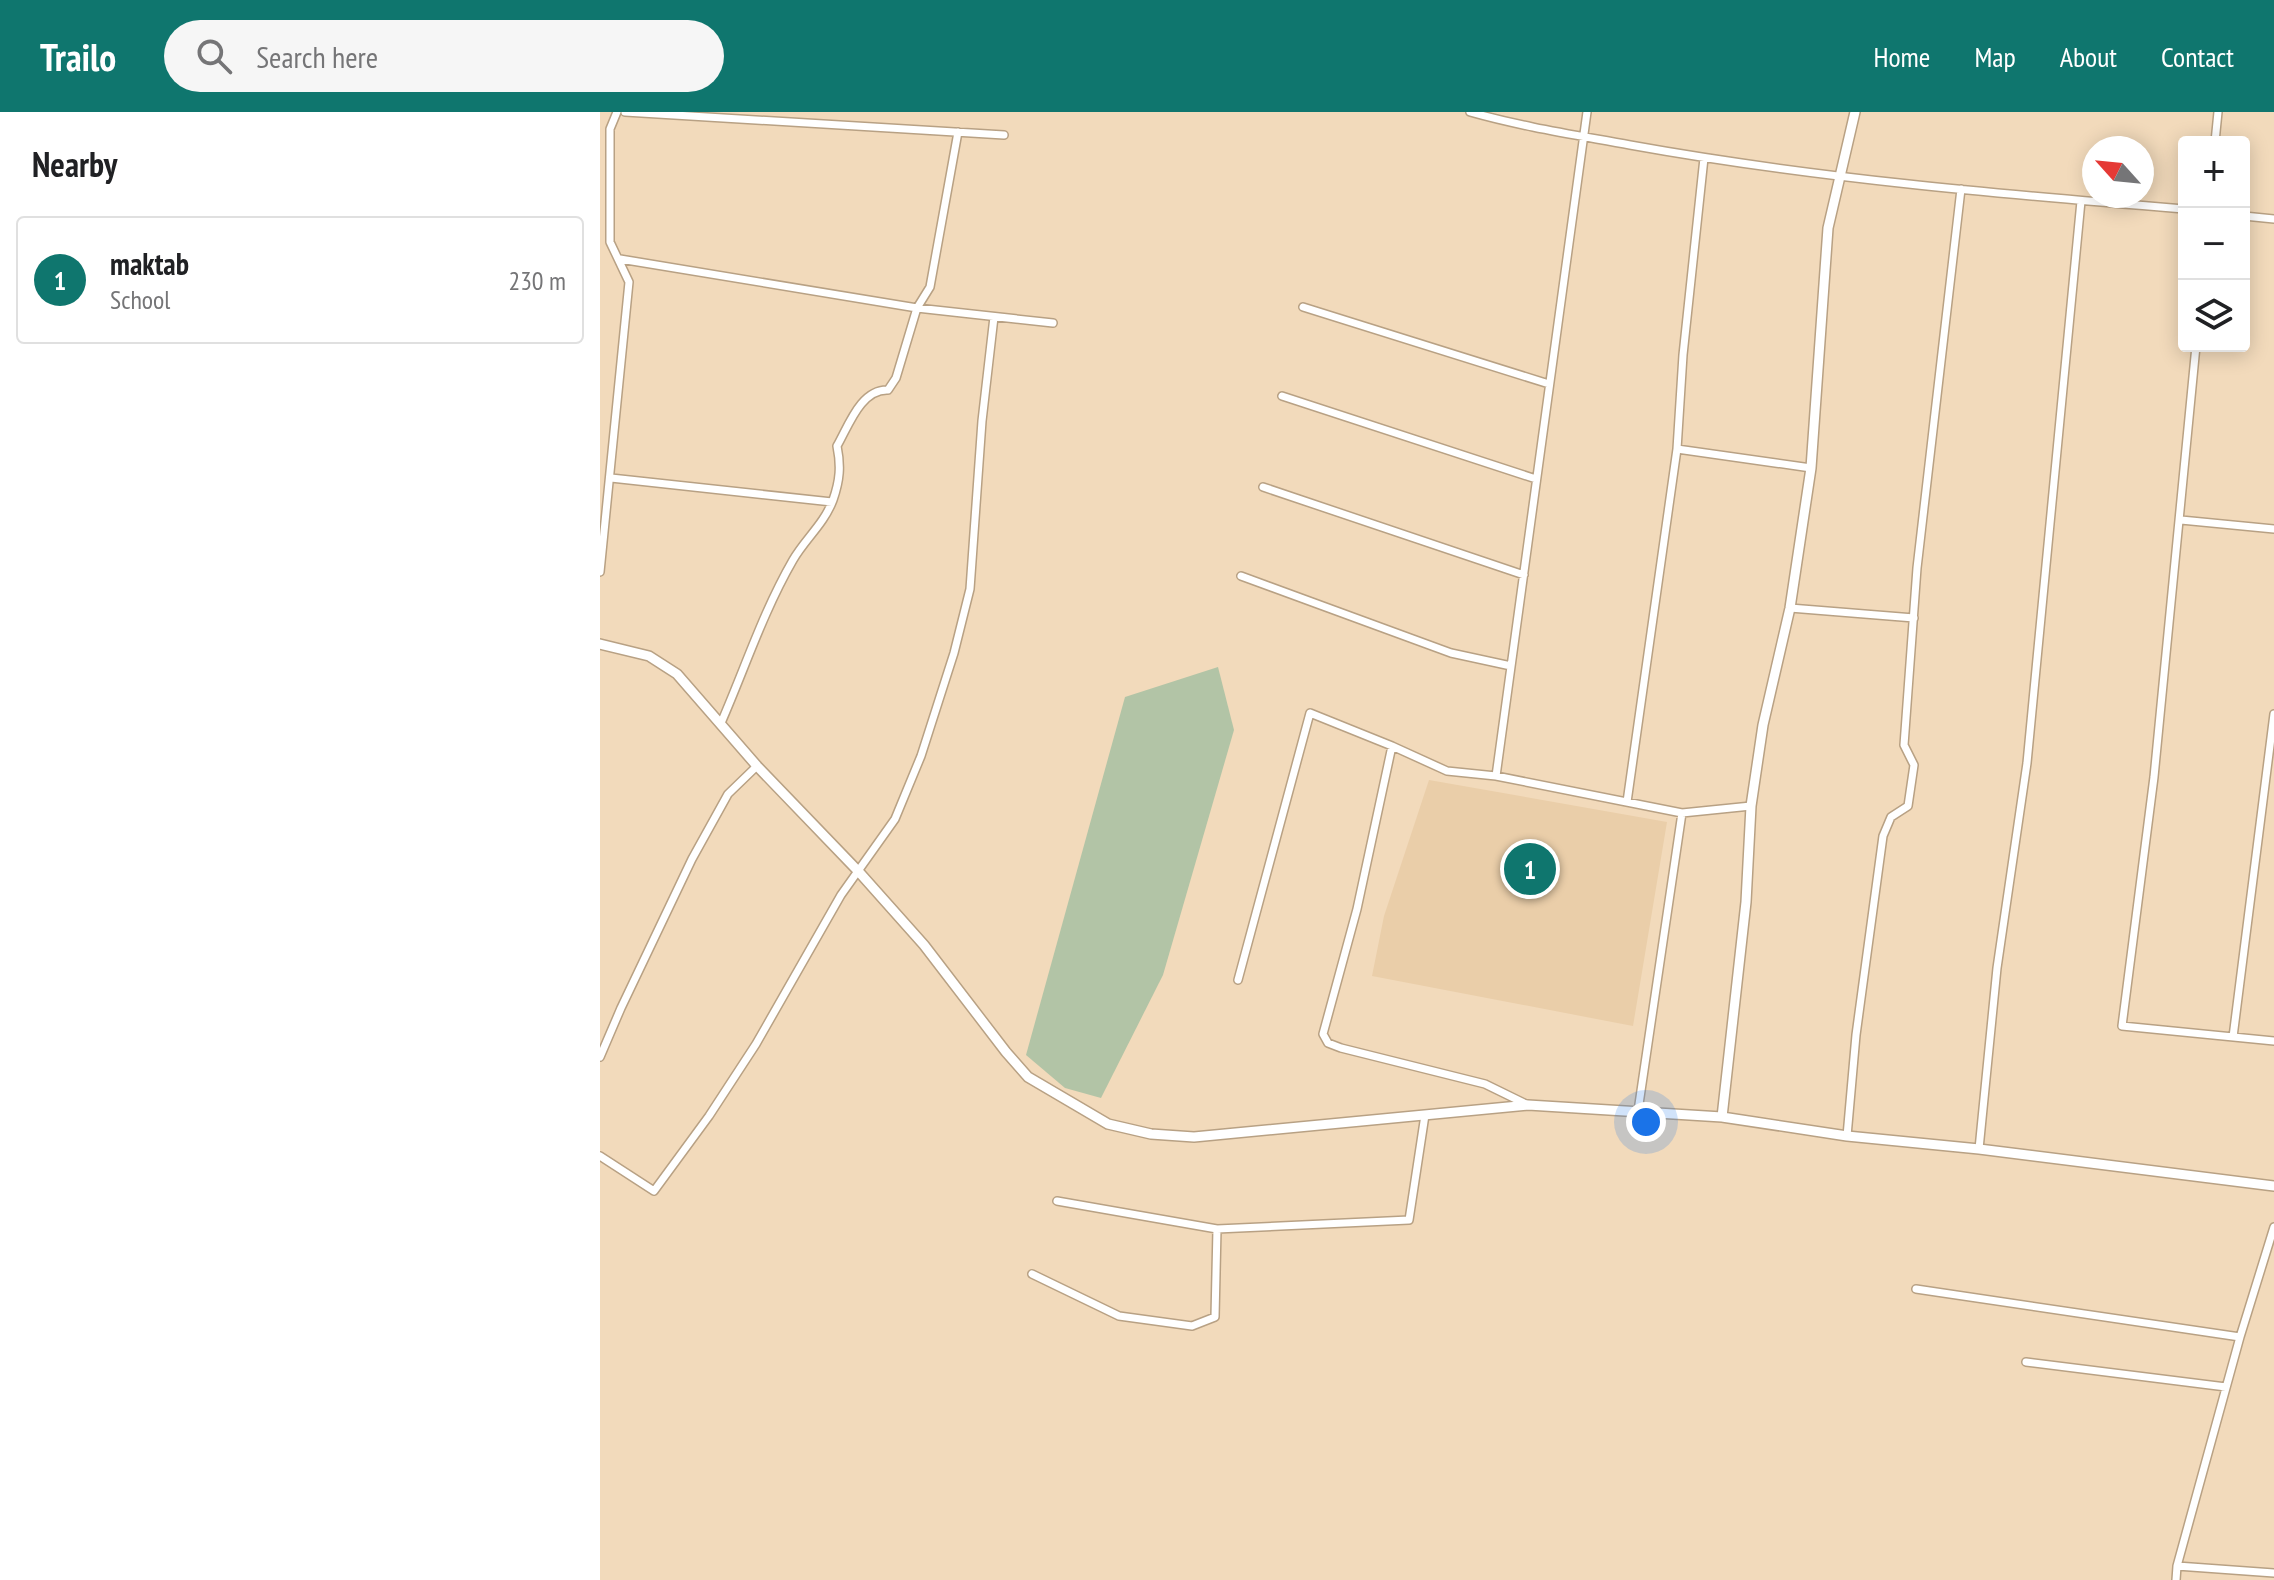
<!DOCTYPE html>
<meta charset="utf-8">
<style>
:root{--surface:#fff;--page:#f6f6f6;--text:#202124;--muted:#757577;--line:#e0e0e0;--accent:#0f766e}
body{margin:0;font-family:"PT Sans Narrow",sans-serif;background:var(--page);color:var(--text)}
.controls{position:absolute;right:24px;top:24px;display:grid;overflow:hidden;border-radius:8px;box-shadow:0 4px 20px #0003}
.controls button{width:72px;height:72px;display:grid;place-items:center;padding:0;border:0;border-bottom:2px solid var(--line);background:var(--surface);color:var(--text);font:40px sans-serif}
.compass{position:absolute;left:1482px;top:24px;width:72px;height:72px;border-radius:50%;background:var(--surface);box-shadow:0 4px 20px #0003;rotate:297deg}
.you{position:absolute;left:1046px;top:1010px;width:28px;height:28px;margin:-20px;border:6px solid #fff;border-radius:50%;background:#1a73e8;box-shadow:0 0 0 12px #1a73e833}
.badge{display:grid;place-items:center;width:52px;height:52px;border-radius:50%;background:var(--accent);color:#fff;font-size:26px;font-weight:700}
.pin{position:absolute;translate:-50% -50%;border:4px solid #fff;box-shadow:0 2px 8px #0006}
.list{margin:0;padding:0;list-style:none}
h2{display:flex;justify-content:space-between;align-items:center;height:104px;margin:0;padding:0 32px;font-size:34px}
h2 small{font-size:26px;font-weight:400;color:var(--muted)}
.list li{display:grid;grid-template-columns:52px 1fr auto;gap:24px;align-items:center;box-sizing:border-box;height:128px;margin:0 16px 16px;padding:0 16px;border:2px solid var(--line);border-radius:8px}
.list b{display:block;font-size:30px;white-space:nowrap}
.list p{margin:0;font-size:26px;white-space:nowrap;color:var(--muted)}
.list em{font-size:26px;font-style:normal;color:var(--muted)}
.icon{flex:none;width:44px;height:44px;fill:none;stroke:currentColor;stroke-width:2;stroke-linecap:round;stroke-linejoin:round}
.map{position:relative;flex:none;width:1674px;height:1468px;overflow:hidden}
header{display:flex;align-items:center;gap:48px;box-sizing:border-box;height:112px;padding:0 40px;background:var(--accent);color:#fff}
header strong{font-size:38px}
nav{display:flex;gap:44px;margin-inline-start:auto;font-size:28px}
.search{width:560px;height:72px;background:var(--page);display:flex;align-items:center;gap:20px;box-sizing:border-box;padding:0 28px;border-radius:44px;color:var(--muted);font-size:30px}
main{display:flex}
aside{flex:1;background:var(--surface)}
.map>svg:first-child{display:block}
</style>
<header>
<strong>Trailo</strong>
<div class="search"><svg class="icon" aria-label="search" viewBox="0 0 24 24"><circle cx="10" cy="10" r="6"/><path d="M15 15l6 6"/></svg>Search here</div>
<nav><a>Home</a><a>Map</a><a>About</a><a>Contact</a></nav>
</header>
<main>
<aside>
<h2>Nearby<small></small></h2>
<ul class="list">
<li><span class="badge">1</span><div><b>maktab</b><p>School</p></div><em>230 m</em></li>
</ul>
</aside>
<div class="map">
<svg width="1674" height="1468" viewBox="0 0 1674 1468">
<rect width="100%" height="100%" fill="#f2dabb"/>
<!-- built -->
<path fill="#eacea9" d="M829,668l238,42 -34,204 -261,-50 12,-60z"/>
<!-- green -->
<path fill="#b2c4a6" d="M618,555l16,63 -71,245 -62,123 -36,-10 -39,-33 99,-358z"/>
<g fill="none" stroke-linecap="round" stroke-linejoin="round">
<defs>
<path id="minor" d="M25,0l379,23
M870,0c53,15 106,23 160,33 183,33 369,49 554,64
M1615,30l3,-30
M1644,104l30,3
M20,147l297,49 136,15
M703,195l246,77
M1596,234l-42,431 -32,249 152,15
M682,284l254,83
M1077,337l134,19
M11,366l221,24
M663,375l261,88
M1581,408l93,9
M0,460l29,-290 -19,-40v-113l7,-17
M641,464l210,77 60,13
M1190,496l124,10
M121,611c24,-55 42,-111 72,-163 12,-21 31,-36 40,-60 7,-20 8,-34 4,-54 12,-21 24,-57 51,-56l8,-12 21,-70 13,-21 28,-155
M792,634l-35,163 -34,125 5,9 13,5 144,36 41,20
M896,664l91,-664
M1027,690l50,-353 6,-94 21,-197
M638,868l72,-267 82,33 55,25 49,5 186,37 69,-7
M1633,925l41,-323
M0,945l21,-49 71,-149 36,-65 29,-28
M1038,999l44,-298
M1247,1024l9,-101 27,-199 8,-19 17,-11 6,-41 -10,-20 13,-177 44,-379
M1379,1037l18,-181 30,-205 54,-562
M0,1044l54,35 55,-75 47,-72 85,-149 54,-76 26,-63 33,-103 16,-64 12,-168 12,-104
M457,1089l160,28 192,-9 16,-105
M432,1162l87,42 73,10 23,-9 2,-88
M1316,1177l324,48
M1426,1250l200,25
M1577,1454l97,7
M1576,1468l1,-14 63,-229 34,-110"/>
<path id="tertiary" d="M0,532l49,12 28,18 80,92 102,106 65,73 82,107 22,25 80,47 43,10 43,3 334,-32 194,12 125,19 132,13 295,37
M1122,1005l24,-215 5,-96 12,-81 27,-117 21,-140 17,-240 27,-116"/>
</defs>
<!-- minor casing -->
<use href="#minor" stroke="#b8a184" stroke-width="10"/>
<!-- tertiary casing -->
<use href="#tertiary" stroke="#b8a184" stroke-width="12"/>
<!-- minor -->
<use href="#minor" stroke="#fff" stroke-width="7"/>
<!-- tertiary -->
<use href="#tertiary" stroke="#fff" stroke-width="9"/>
</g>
</svg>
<div class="controls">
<button>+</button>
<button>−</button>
<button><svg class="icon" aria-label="layers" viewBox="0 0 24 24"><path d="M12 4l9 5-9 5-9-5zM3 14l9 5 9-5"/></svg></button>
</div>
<svg class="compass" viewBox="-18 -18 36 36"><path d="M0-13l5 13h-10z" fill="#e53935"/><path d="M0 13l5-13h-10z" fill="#757577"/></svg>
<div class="you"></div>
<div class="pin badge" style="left:930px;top:757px">1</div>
</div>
</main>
